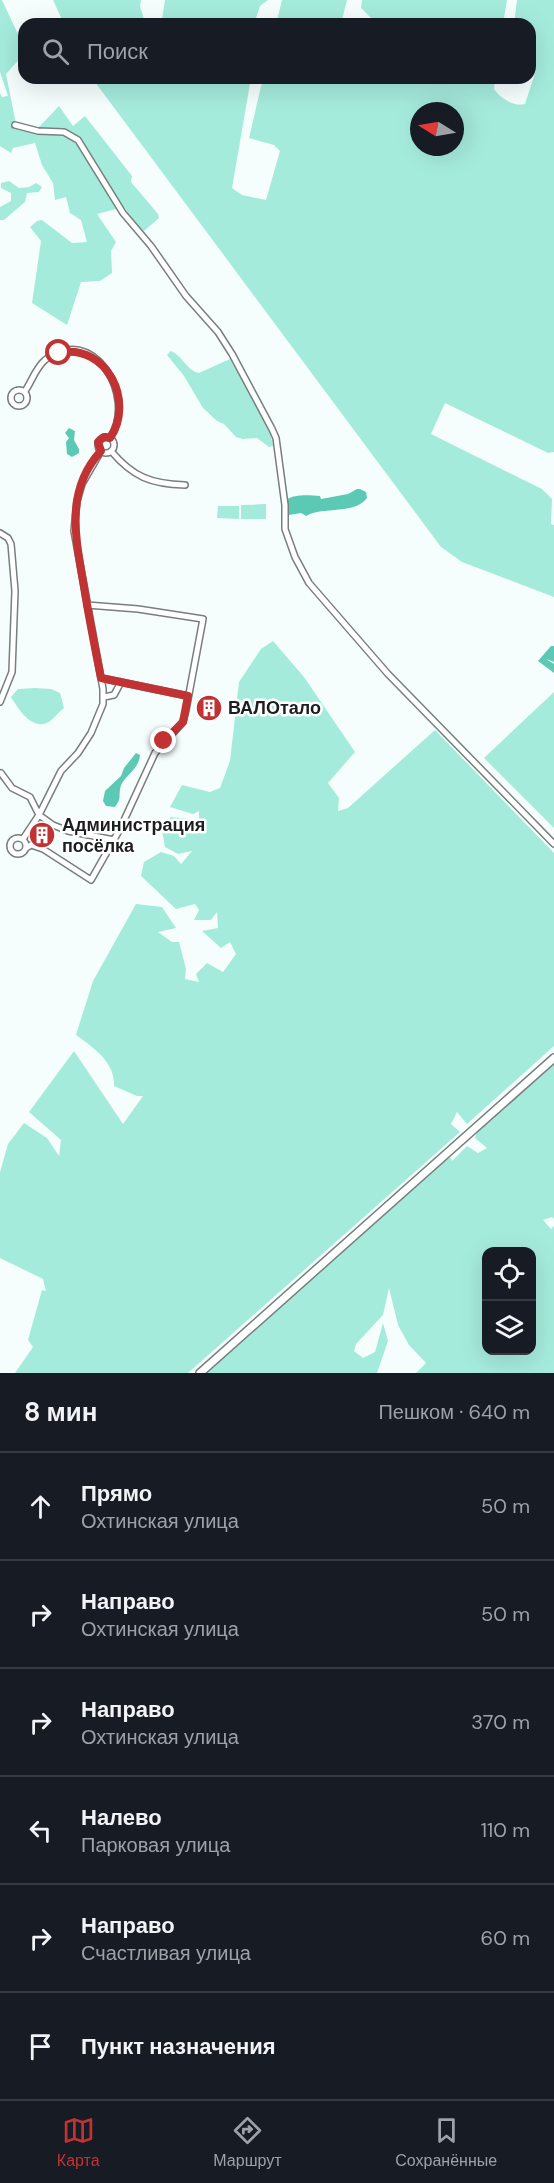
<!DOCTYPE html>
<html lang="ru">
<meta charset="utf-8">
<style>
:root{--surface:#171b24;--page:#242831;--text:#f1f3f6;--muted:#9ea1a6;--line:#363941;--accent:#c13233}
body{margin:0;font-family:"DM Sans",sans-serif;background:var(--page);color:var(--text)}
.controls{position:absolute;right:18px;bottom:18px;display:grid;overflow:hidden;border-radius:12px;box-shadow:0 6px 24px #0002}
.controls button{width:54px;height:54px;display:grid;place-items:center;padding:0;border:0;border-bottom:2px solid var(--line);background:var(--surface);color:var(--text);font:30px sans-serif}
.compass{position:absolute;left:410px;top:102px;width:54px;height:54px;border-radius:50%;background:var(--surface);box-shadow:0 6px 24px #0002;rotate:281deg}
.stop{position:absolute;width:18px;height:18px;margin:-14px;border:4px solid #c13233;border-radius:50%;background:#fff}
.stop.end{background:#c13233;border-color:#fff;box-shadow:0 2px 6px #0008}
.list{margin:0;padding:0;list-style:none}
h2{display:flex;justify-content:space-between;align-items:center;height:78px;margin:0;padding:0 24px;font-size:26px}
h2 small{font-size:20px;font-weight:400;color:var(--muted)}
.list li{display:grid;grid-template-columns:39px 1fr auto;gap:18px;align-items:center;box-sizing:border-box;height:108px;padding:0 24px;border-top:2px solid var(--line)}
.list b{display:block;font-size:22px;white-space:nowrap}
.list p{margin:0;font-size:20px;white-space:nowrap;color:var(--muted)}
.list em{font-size:20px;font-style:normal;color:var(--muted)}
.icon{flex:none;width:33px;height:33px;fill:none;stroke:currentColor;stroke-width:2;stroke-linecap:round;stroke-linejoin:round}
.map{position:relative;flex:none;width:554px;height:1373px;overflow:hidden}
.search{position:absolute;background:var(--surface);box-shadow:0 6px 24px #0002;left:18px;right:18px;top:18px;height:66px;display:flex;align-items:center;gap:15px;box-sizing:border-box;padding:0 21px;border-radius:18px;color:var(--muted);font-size:22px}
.sheet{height:726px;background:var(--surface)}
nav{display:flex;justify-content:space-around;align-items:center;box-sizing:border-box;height:84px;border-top:2px solid var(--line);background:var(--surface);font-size:16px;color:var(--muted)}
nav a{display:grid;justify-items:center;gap:3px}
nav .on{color:var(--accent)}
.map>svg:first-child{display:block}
</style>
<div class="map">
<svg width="554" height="1373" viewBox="0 0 554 1373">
<rect width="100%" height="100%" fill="#f5fefc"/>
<!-- green -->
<path fill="#a5ebdc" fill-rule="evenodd" d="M0,0h2l22,47v7l-18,20 10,50 22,4 21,-22 14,20 12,-10 47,60 -1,6 27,32 1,4 -15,13 -4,-2 -16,-22 -27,7 19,28 -5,9 1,22 -12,8 -19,1 -14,43 -35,-22 9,-62 -11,-14 7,-6 5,-1 30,23 15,-1 -6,-22 -11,-7 -4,-16 -11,3 -2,-17 -11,-18 -7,-22 -22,5 -2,5 -11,-7v-53l2,4 6,-1 -8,-24z
M53,0h88l-1,6 4,13 10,5 8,-5 3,-19h103l-8,6 -6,18h-190z
M282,0h65l-6,24h-65z
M362,0h145l-4,24h-126l-16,-16z
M517,0h37v452l-6,1 -103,-50 -14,31 111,55 10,10 -1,25 3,1v72l-92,-35 -21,-15 -349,-469h159l-19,110 10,7 24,5 14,-49 -6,-6 -25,-7 14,-60h91l19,4 1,-4h121l-1,11c6,9 20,18 31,15l11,-34 -6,-5v-41h-16zM419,111h36v36h-36z
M9,181l10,7 10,-1 7,-4 6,4 -3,5 -12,1 -2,9 -21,18h-4v-13l11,-6v-8l-10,-5v-5z
M171,351c13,6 14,18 28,22l31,-14 40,73 3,14 -4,1 -12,-9 -14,1 -7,-2 -12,-13 -7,-3 -14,-13 -19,-32 -17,-21z
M266,504v15h-25v-14z
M218,506h21v13l-22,-1z
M273,641l31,36 51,75 -27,31 11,15 -1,13 10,-3 87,-78 119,123v193l-87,78 -10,-12 -6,12 9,8 -272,241h-173l18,-26 -5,-7 14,-50 4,1 -3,-12 -43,-21v-86l8,-28 16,-21 23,15 12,18 2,-16 -32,-28 45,-61 49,73 20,-28h-6l-23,-10c1,-24 -20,-38 -38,-51l17,-54 43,-77 26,3 14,21 -18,4 14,10h7l7,27 -1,10 14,3 -3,-8 11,-11 16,9 13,-18 -6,-12 -9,6 -19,-17 16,-3 -1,-16 -6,8h-17l5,-10 -4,-6 -19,5 -35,-33 3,-14 17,-10 13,4 7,8 11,-13 -14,3 -13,-7 -3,-17 9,-13 18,2 10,4v-12l-6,3 -23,-7 12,-22 28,7 10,-4 10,-27 9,-79 22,-33z
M35,688l16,1 9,4 4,15c-5,4 -10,10 -15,14 -17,9 -30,-12 -38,-25l7,-8z
M554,692v136l-70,-70z
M554,1062v157l-2,-2 -9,3 8,9 3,-3v147h-138l10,-10 -17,-18 -11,-20 -9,-37 -6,27 -27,29 -2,7 9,7 12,-6 8,-29 5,18 -11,32h-174l242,-214 6,-1 1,3 15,-15 11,7 9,-5 -12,-10 3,-9zM486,1252h46v98h-46z"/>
<!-- water -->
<path fill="#5cc9b4" d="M69,428l6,3 -1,9 5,9v4l-7,4 -5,-3 -1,-12 3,-4 -4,-5z
M357,489h3l6,3 1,6c-13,17 -43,8 -61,18l-5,-3 -12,2 -3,-15c8,-6 23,-5 34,-4l1,3 27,-5z
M551,646h3v16l-8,-3 8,5v9l-16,-12z
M136,753l4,2c-1,16 -18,21 -20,34 -1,8 1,10 -5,18l-9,-1 -3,-5 2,-10 16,-15 3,-8z"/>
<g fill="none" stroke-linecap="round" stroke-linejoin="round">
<defs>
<path id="minor" d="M15,125l23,6 26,1 14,8 45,73 28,33 35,50 32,36 14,22 40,75 4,9 9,67v24l10,28 14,26 79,91 166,170
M11 398a8 8 0 1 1 16 0a8 8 0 1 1-16 0Z
M25,391c7,-10 10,-22 20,-31 47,-38 93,36 65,78
M98 445a8 8 0 1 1 16 0a8 8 0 1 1-16 0Z
M111,451c22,26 40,33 74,34
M0,533l8,5 3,6 4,47 -3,81 -12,30
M101,678l87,18
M104,697l10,-2 7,-13
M1,773l11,15 18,9 9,18 14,10 15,6 46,9
M10 846a8 8 0 1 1 16 0a8 8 0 1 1-16 0Z
M23,839l16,-24 22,-44 17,-18 13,-20 12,-29v-15l-29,-158 3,-30 5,-17 19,-33
M26,848l5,-3 12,4 48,31 29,-51 35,-76 28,-31 3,-12 17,-91 -65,-10 -51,-4"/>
<path id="tertiary" d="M200,1373l354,-315"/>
</defs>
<!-- minor casing -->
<use href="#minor" stroke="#787f7e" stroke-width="8"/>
<!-- tertiary casing -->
<use href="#tertiary" stroke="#787f7e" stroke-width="10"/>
<!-- minor -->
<use href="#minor" stroke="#fff" stroke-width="5"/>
<!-- tertiary -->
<use href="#tertiary" stroke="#fff" stroke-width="7"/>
</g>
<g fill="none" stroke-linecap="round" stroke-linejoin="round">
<!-- route -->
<path stroke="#c13233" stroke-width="8" d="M59,353c48,-10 76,49 51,85l-6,-1 -6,5 3,9c-37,40 -25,89 -17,136 5,31 11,61 17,91l87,18 -5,26 -19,19"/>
</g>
<!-- icons -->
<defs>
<symbol id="building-disc" viewBox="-11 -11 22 22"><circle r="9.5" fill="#c13233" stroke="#fff"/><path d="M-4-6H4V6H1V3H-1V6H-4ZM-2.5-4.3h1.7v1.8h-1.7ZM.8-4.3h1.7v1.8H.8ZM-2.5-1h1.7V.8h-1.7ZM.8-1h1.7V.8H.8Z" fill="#fff"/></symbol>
</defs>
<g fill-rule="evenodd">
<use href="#building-disc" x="194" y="693" width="30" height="30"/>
<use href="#building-disc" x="27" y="820" width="30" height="30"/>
</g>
<g text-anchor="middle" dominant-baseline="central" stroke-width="5" stroke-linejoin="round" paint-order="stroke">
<!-- poi labels -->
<g font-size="18" font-weight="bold" fill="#1c1f1f" stroke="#fff" text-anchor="start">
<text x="228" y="708">ВАЛОтало</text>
<text x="62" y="825">Администрация<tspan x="62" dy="21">посёлка</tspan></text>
</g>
</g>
</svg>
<div class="controls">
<button><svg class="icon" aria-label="locate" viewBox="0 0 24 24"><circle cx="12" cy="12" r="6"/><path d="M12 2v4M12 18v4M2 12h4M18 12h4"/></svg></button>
<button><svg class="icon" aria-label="layers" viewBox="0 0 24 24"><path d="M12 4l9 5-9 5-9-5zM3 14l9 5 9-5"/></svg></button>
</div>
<svg class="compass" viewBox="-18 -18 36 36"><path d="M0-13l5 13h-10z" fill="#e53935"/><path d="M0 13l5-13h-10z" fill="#9ea1a6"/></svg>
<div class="stop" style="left:59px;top:353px"></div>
<div class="stop end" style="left:164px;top:741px"></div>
<div class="search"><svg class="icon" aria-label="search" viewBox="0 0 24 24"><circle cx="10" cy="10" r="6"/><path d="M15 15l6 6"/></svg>Поиск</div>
</div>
<section class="sheet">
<h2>8 мин<small>Пешком · 640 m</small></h2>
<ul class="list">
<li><svg class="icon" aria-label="ahead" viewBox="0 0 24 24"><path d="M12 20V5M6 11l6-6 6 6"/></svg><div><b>Прямо</b><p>Охтинская улица</p></div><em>50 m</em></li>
<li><svg class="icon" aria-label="right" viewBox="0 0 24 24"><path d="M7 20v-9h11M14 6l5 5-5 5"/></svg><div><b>Направо</b><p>Охтинская улица</p></div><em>50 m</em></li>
<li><svg class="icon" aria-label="right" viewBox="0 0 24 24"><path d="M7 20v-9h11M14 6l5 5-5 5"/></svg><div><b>Направо</b><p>Охтинская улица</p></div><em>370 m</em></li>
<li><svg class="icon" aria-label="left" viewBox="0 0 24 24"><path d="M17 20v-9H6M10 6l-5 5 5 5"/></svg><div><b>Налево</b><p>Парковая улица</p></div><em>110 m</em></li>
<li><svg class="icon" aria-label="right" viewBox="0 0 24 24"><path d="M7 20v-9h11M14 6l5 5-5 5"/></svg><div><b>Направо</b><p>Счастливая улица</p></div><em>60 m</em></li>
<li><svg class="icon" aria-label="arrive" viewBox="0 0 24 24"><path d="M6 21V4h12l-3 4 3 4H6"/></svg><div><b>Пункт назначения</b></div></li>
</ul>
</section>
<nav>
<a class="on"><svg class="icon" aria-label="map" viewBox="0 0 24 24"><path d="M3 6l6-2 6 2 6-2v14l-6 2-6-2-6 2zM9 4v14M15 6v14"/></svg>Карта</a>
<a><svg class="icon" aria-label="directions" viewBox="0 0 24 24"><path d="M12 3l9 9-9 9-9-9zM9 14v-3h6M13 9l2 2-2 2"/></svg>Маршрут</a>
<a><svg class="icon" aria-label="saved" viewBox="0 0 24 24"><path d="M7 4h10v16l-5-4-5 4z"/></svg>Сохранённые</a>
</nav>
